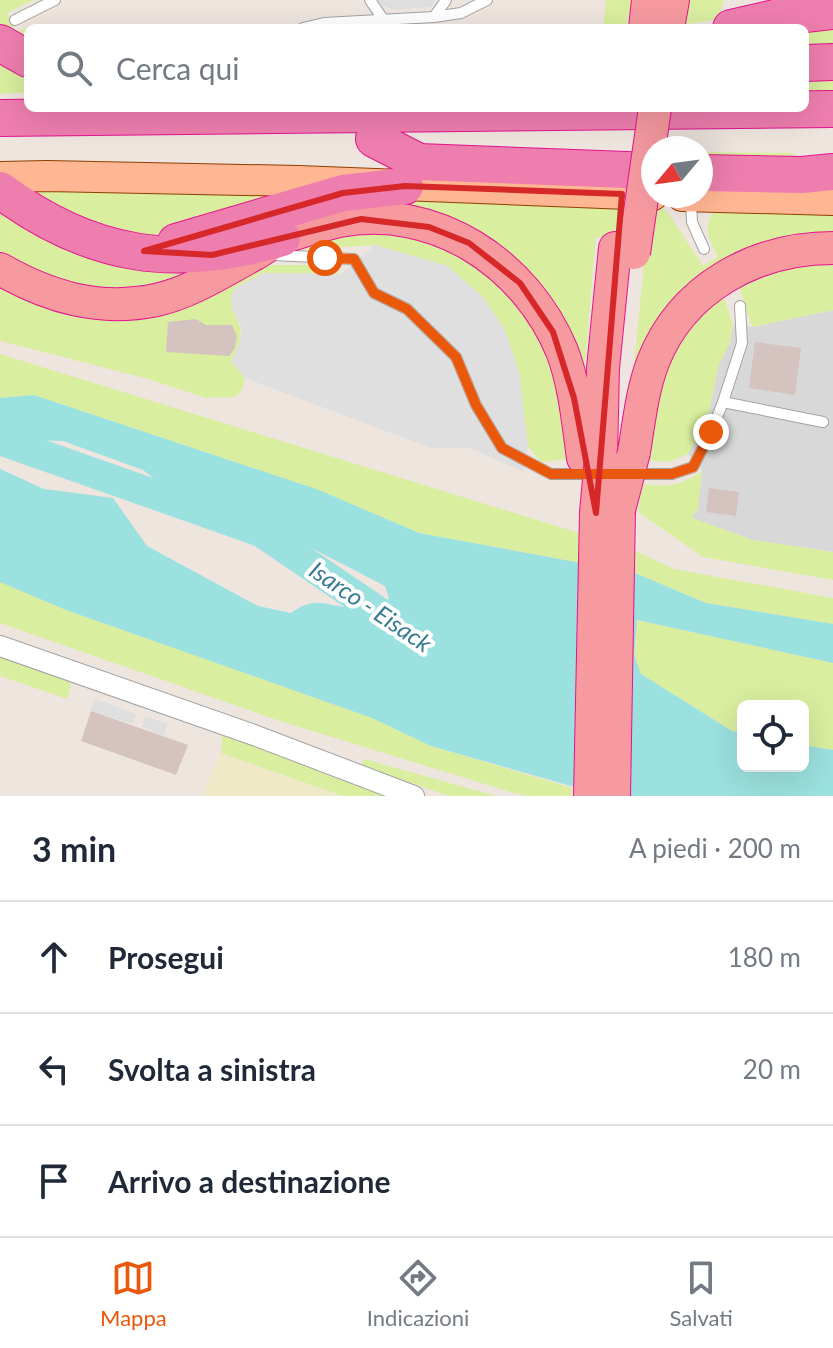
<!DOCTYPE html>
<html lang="it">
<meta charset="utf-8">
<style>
:root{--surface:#fff;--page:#f2f2f3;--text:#1f2937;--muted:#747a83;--line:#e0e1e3;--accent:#ea580c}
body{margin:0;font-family:Lato,sans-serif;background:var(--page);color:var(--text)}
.controls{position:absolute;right:24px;bottom:24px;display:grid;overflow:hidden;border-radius:12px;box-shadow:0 8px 32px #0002}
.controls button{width:72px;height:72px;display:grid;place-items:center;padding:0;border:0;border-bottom:2px solid var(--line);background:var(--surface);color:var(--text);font:40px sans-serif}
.compass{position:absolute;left:641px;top:136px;width:72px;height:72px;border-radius:50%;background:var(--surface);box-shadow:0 8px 32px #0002;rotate:241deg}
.stop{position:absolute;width:24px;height:24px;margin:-18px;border:6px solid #ea580c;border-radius:50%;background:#fff}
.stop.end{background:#ea580c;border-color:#fff;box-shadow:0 2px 8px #0008}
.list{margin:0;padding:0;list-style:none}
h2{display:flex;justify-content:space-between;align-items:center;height:104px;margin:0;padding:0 32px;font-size:34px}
h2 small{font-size:26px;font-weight:400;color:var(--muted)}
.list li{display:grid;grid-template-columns:52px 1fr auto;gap:24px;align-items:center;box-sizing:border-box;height:112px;padding:0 32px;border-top:2px solid var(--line)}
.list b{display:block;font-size:30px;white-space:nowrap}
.list em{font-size:26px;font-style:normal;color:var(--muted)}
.icon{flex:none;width:44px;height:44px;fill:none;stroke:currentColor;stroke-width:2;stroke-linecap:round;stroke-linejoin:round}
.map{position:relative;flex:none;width:833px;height:796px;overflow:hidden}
.search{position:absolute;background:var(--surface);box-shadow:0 8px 32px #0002;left:24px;right:24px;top:24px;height:88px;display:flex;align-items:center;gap:20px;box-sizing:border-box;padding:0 28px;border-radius:12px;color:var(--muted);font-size:30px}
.sheet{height:440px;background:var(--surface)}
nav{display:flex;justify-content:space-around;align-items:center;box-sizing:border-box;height:112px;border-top:2px solid var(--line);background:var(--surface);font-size:22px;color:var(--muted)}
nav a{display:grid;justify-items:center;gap:4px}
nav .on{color:var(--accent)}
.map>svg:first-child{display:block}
</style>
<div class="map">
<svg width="833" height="796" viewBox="0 0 833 796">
<rect width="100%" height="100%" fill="#eee5df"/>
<!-- residential -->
<path fill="#d9d8d8" d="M833,310v242l-80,-12 -62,-22 11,-47 -14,-17 19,-33 11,-54 11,-23 4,-19 19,2z"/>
<!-- farmland -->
<path fill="#efe9c8" d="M221,753l122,43h-141z"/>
<!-- grass -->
<path fill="#d9ee9f" d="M0,0h34l-27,13 9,19 15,-6 1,2h-4v15l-28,-19z
M606,0h26l-6,28h-103l80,-2z
M687,0h37l-6,19 -36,6z
M833,19v32l-28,2v-25z
M0,56l28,14v22l-28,2z
M833,68v23h-28v-22z
M701,152l92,1 2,12 -94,-1z
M0,187l287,9 -106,87 -82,16 -99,-38z
M448,200l205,7 13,3 37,56 15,-9c-8,-17 -16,-28 -4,-46l119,2v30l-57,4 -143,128 13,-131 -50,-7 -13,150 -14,-32 -132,-134 -100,-19z
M369,225l106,30 76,91 19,113 -29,3 -13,-16 -9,-74 -71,-106 -73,-21 -98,6z
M833,258v52l-81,17 -15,-47z
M248,265h69l24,9 -78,-1 -31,36c12,24 12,28 -1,52l14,17 -2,11 -8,8 -29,1 -61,-20 -145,-37v-62l74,31z
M723,294l10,31 -4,19 -11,23 -11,54 -19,33 -20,8 -24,-2 10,-68 33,-65z
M0,354l631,195 43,20 159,29v26l-127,-21 -71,-30 -216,-40 -100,-43 -285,-95 -34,3z
M702,471l-4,38 -6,9 61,22 80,12v28l-130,-23 -65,-45 4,-28c28,3 37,2 60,-13z
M0,582l66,28 306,108 59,28 141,42 -1,8h-45l-12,-3 -234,-72 -280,-98z
M637,620l196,43v87l-30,-5v-39h-60v27l-11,-2 -91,-57 -7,-19z
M0,655l67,22 4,7 -4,15 -67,-23z
M223,731l172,65h-52l-122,-43z
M364,759l132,37h-47l-87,-30z"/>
<!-- parking -->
<path fill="#dfdfdf" d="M369,0h67l-5,7 -37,3z
M375,245l73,21 35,31 22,33 14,42 9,74 -4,26 -54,-24h-39l-186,-70 -14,-17 9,-18 2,-14 -10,-20 -1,-12 4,-9 28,-15 78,1z
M95,699l41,15 -3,10 -42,-13z
M145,716l22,8 -3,12 -22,-9z"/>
<!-- water -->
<path fill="#9be1df" d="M34,395l285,95 100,43 216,40 71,30 127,21v39l-196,-43 -3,35 7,19 91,57 11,2v33h60v-21l30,5v46h-227l-175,-50 -59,-28 -306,-108 -66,-28v-113l44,20 69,9 34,48 111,60 33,7c26,-18 33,-7 61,-5 11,1 26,-5 37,-9l-4,-13 -116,-60 -93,-31 -33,-25 -80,-29 -40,-1 -23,9v-51z"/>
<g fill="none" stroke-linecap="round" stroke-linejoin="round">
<!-- river -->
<path stroke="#9be1df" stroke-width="30" d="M0,440l261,92 140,95"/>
</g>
<!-- building -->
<path fill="#d5c3bf" d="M196,319l10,6h26l5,11 -2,12 -6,8 -63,-4 2,-30z
M755,342l46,6 -6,47 -46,-7z
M709,488l30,4 -3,24 -30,-4z
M91,711l97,34 -12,30 -95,-34z"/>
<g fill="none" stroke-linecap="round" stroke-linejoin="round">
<defs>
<path id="service" d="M370,0l13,19
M434,17l12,-17
M15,20l40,-20
M303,28l21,-5 110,-6 27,-4 26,-13
M691,201l1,21 12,27
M273,255l81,4 20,34 33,16 49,48 20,48 26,43 49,26h45
M740,306l2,37 -19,59 100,20
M632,474h40l21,-7 18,-35 12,-30"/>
<path id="minor" d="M0,646l254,89 160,61"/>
<path id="primary" d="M0,177l47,-1 252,5 354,14
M682,196l151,4"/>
<path id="trunk" d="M645,28l3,-28
M668,28l5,-28
M0,269c49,28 99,43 156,31 34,-7 69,-30 99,-46 10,-6 20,-14 32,-18 17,-5 35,-11 52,-15 97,-18 187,43 223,130 13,34 16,72 21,107
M634,452c5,-30 8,-61 19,-90 29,-74 102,-114 180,-114
M601,457l2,-89 12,-120
M590,796l6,-283
M614,796l5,-286"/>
<path id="motorway" d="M731,28l48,-11 54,-6
M0,43l28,16
M805,63l28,-1
M0,118l833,-9
M374,139l45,23 234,9
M701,173l101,2 31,-3
M0,190c90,67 175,80 282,48
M176,242l167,-49 62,-7"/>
</defs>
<!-- service casing -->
<use href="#service" stroke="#a2a2a2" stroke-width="12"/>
<!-- minor casing -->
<use href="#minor" stroke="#a2a2a2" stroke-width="22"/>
<!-- primary casing -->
<use href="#primary" stroke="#923e00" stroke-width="32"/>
<!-- trunk casing -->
<use href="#trunk" stroke="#e5138f" stroke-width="34"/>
<!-- motorway casing -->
<use href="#motorway" stroke="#e5138f" stroke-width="38"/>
<!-- service -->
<use href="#service" stroke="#fff" stroke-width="10"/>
<!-- minor -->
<use href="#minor" stroke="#fff" stroke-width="20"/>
<!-- primary -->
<use href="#primary" stroke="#ffb693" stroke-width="30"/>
<!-- trunk -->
<use href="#trunk" stroke="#f69aa0" stroke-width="32"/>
<!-- motorway -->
<use href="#motorway" stroke="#ee7eae" stroke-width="36"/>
<defs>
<path id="trunk-bridge" d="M634,253l21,-145
M619,510l15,-58
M596,513l5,-56"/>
</defs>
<!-- trunk-bridge casing -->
<use href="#trunk-bridge" stroke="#e5138f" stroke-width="34" stroke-linecap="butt"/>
<!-- trunk-bridge -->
<use href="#trunk-bridge" stroke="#f69aa0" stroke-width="32"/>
</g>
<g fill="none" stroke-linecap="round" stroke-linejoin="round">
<!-- route -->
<path stroke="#ea580c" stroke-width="10" d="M325,258l29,1 20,34 33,16 49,48 20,48 26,43 49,26h121l21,-7 18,-35"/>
</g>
<!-- marked area -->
<path fill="none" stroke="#d62828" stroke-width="6" stroke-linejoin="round" d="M405,186l217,8 -26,319 -22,-115 -21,-66 -33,-49 -51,-40 -40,-16 -68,-8 -149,36 -68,-4 199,-58z"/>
<g text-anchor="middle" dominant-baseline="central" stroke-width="8" stroke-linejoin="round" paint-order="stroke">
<!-- water labels -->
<g font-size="24" font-style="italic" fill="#377b92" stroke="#fff">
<text transform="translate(371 606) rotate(34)">Isarco - Eisack</text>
</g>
</g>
</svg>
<div class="controls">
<button><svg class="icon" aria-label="locate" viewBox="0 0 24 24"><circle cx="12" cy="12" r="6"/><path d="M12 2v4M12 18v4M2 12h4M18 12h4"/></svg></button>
</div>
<svg class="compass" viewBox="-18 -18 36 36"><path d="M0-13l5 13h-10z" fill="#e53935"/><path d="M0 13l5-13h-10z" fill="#747a83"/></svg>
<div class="stop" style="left:325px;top:258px"></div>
<div class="stop end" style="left:711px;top:432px"></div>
<div class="search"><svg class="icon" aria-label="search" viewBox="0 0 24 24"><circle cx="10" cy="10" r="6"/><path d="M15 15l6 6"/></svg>Cerca qui</div>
</div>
<section class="sheet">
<h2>3 min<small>A piedi · 200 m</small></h2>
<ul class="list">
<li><svg class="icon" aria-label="ahead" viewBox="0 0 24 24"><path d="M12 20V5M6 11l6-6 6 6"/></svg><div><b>Prosegui</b></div><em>180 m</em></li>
<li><svg class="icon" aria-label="left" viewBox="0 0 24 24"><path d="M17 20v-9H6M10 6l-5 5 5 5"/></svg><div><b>Svolta a sinistra</b></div><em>20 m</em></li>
<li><svg class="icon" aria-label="arrive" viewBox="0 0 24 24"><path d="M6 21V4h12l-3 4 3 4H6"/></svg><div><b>Arrivo a destinazione</b></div></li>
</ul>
</section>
<nav>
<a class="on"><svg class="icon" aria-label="map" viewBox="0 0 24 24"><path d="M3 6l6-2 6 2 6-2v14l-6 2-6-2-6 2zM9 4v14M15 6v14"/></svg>Mappa</a>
<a><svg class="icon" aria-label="directions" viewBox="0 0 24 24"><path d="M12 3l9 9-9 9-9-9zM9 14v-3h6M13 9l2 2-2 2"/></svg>Indicazioni</a>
<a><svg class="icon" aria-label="saved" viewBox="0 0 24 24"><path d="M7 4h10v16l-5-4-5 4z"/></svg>Salvati</a>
</nav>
